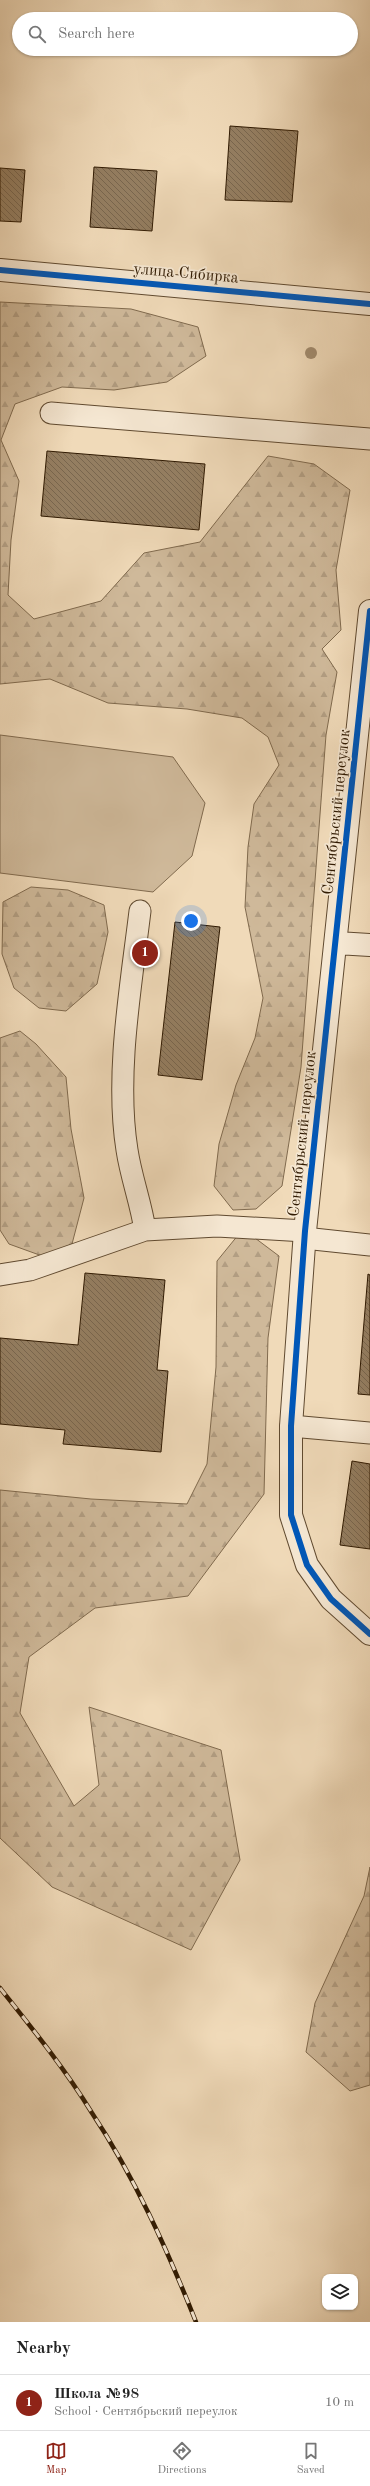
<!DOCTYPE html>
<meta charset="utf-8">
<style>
:root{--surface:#fff;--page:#f2f2f2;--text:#222;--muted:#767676;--line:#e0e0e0;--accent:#8f2418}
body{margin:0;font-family:"Old Standard TT",serif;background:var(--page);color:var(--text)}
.controls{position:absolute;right:12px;bottom:12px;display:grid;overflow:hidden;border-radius:8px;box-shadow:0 1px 3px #0004}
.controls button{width:36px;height:36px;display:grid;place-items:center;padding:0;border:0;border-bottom:1px solid var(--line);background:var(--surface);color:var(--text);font:20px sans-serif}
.you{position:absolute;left:191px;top:921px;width:14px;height:14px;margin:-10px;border:3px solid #fff;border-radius:50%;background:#1a73e8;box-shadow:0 0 0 6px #1a73e833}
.badge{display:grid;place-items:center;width:26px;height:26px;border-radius:50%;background:var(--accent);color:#fff;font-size:13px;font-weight:700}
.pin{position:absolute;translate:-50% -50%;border:2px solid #fff;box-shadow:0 1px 4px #0006}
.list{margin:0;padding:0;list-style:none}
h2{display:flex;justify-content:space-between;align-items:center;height:52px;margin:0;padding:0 16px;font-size:17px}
h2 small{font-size:13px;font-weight:400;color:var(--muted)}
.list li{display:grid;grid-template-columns:26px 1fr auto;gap:12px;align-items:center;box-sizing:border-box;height:56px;padding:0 16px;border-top:1px solid var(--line)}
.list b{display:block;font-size:15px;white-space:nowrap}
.list p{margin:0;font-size:13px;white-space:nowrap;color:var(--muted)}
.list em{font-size:13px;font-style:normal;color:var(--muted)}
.icon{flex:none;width:22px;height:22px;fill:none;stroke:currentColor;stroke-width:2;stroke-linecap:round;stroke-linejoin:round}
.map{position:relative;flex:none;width:370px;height:2322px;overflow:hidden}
.search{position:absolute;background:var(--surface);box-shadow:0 1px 3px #0004;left:12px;right:12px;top:12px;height:44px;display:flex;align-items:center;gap:10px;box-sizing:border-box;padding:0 14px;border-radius:22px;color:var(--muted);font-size:15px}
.sheet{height:108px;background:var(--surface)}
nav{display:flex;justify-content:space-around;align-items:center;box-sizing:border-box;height:56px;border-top:1px solid var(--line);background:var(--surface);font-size:11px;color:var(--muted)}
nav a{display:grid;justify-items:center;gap:2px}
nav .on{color:var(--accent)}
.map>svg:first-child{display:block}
</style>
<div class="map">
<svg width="370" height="2322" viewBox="0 0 370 2322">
<defs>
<pattern id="forest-firs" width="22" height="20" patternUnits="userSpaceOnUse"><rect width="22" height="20" fill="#cfb99a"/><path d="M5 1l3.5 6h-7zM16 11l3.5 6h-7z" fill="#b29e83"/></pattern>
<pattern id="building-back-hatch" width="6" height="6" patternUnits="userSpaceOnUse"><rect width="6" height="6" fill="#947e61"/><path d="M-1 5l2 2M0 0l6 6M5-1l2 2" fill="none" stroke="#79664e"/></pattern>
</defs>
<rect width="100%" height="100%" fill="#f0dab9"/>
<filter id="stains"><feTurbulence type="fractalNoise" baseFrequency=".005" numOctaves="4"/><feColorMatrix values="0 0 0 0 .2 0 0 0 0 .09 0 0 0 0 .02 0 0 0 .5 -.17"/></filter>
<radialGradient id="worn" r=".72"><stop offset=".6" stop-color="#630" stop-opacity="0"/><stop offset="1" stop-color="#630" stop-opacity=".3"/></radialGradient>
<!-- green -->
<path fill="#cfb99a" stroke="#806a4e" d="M0,735l173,22 32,46 -13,53 -39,36 -153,-19z"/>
<!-- forest -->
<path fill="url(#forest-firs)" stroke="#806a4e" d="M0,302l131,7 67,18 8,29 -39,26 -53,8 -52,-3 -47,17 -14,36 18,41 -8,59 -3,55 26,24 67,-18 43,-48 56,-11 68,-86 46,8 36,26 -14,80 5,60 -19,19 15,23 -11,63 -25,332 -19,119 -26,23 -23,1 -19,-24 5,-42 17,-59 19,-47 8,-40 -18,-91 3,-60 6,-43 25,-39 -11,-28 -26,-19 -55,-9 -79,-6 -58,-24 -50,5z
M31,887l37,3 36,15 4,27 -11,52 -31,27 -27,-3 -25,-20 -12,-34 1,-52z
M20,1031l16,13 30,33 5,52 13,69 -12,46 -27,13 -36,-13 -9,-14v-192z
M243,1229l36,27 -11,82 -4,156 -76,102 -93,12 -66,49 -9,56 54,93 25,-21 -10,-78 132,43 19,110 -49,90 -139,-63 -52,-49v-348l91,9 96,5 20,-40 9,-97 1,-106z
M370,1867v218l-20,6 -44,-39 9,-49 49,-107z"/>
<!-- building -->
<path fill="url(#building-back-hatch)" stroke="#301a02" d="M230,126l68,5 -6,71 -67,-2z
M94,167l63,4 -5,60 -62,-4z
M0,168l25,2 -4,52 -21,-1z
M47,451l158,13 -6,66 -158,-14z
M175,922l45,5 -18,153 -44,-5z
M85,1273l80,7 -8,90 11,1 -7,81 -98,-8 2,-14 -65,-6v-86l78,7z
M368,1274l2,1v120l-12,-1z
M352,1461l18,3v85l-30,-4z"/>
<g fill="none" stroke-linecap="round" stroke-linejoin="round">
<defs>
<path id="lane" d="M51,413l319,26
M140,911c-9,75 -25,164 -13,239 4,27 14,53 18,80
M304,1238l66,7
M0,1275l30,-5 115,-40 72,-4 88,5
M291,1426l79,7"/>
<path id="street" d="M0,270l370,34
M370,611l-65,620 -14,195v89l16,50 24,34 39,35
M337,943l33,2"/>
</defs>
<!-- lane casing -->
<use href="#lane" stroke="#604a30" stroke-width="23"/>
<!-- street casing -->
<use href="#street" stroke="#604a30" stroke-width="24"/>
<!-- lane -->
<use href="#lane" stroke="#f5e7d2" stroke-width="21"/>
<!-- street -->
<use href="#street" stroke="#f5e7d2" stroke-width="22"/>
<defs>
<path id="rail" d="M0,1988c32,40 65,81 92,125 43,65 75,136 104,209"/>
</defs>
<!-- rail casing -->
<use href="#rail" stroke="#301a02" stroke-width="4.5"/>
<!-- rail -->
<use href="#rail" stroke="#f5e7d2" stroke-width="3" stroke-dasharray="9" stroke-linecap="butt"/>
<defs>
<path id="cycleway" d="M0,270l370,34
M370,611l-65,620 -14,195v89l16,50 24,34 39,35"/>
</defs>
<!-- cycleway casing -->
<use href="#cycleway" stroke="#f5e7d2" stroke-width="8"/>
<!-- cycleway -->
<use href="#cycleway" stroke="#0057b8" stroke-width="6"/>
</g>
<!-- trees -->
<circle fill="#a18b6e" cx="311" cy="353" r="6"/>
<g text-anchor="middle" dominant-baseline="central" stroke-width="3.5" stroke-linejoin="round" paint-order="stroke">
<!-- street labels -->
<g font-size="16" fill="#301a02" stroke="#f5e7d2">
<text transform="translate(186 274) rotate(5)">улица Сибирка</text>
<text transform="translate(337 812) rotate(-84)">Сентябрьский переулок</text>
<text transform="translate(303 1134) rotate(-84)">Сентябрьский переулок</text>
</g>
</g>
<rect width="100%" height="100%" filter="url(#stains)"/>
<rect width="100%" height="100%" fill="url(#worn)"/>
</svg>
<div class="controls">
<button><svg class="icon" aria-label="layers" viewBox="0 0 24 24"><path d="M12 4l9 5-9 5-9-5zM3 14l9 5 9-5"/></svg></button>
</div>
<div class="you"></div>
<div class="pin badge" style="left:145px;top:953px">1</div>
<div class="search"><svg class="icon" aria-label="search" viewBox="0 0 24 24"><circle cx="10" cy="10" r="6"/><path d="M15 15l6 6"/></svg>Search here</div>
</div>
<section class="sheet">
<h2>Nearby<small></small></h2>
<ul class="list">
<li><span class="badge">1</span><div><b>Школа №98</b><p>School · Сентябрьский переулок</p></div><em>10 m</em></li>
</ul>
</section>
<nav>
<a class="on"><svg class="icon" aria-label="map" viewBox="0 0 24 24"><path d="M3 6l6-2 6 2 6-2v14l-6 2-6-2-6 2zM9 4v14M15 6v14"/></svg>Map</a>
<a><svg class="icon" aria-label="directions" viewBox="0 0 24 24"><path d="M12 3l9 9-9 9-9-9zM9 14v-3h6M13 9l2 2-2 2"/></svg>Directions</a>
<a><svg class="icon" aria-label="saved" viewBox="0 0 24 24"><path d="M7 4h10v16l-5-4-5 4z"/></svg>Saved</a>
</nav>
